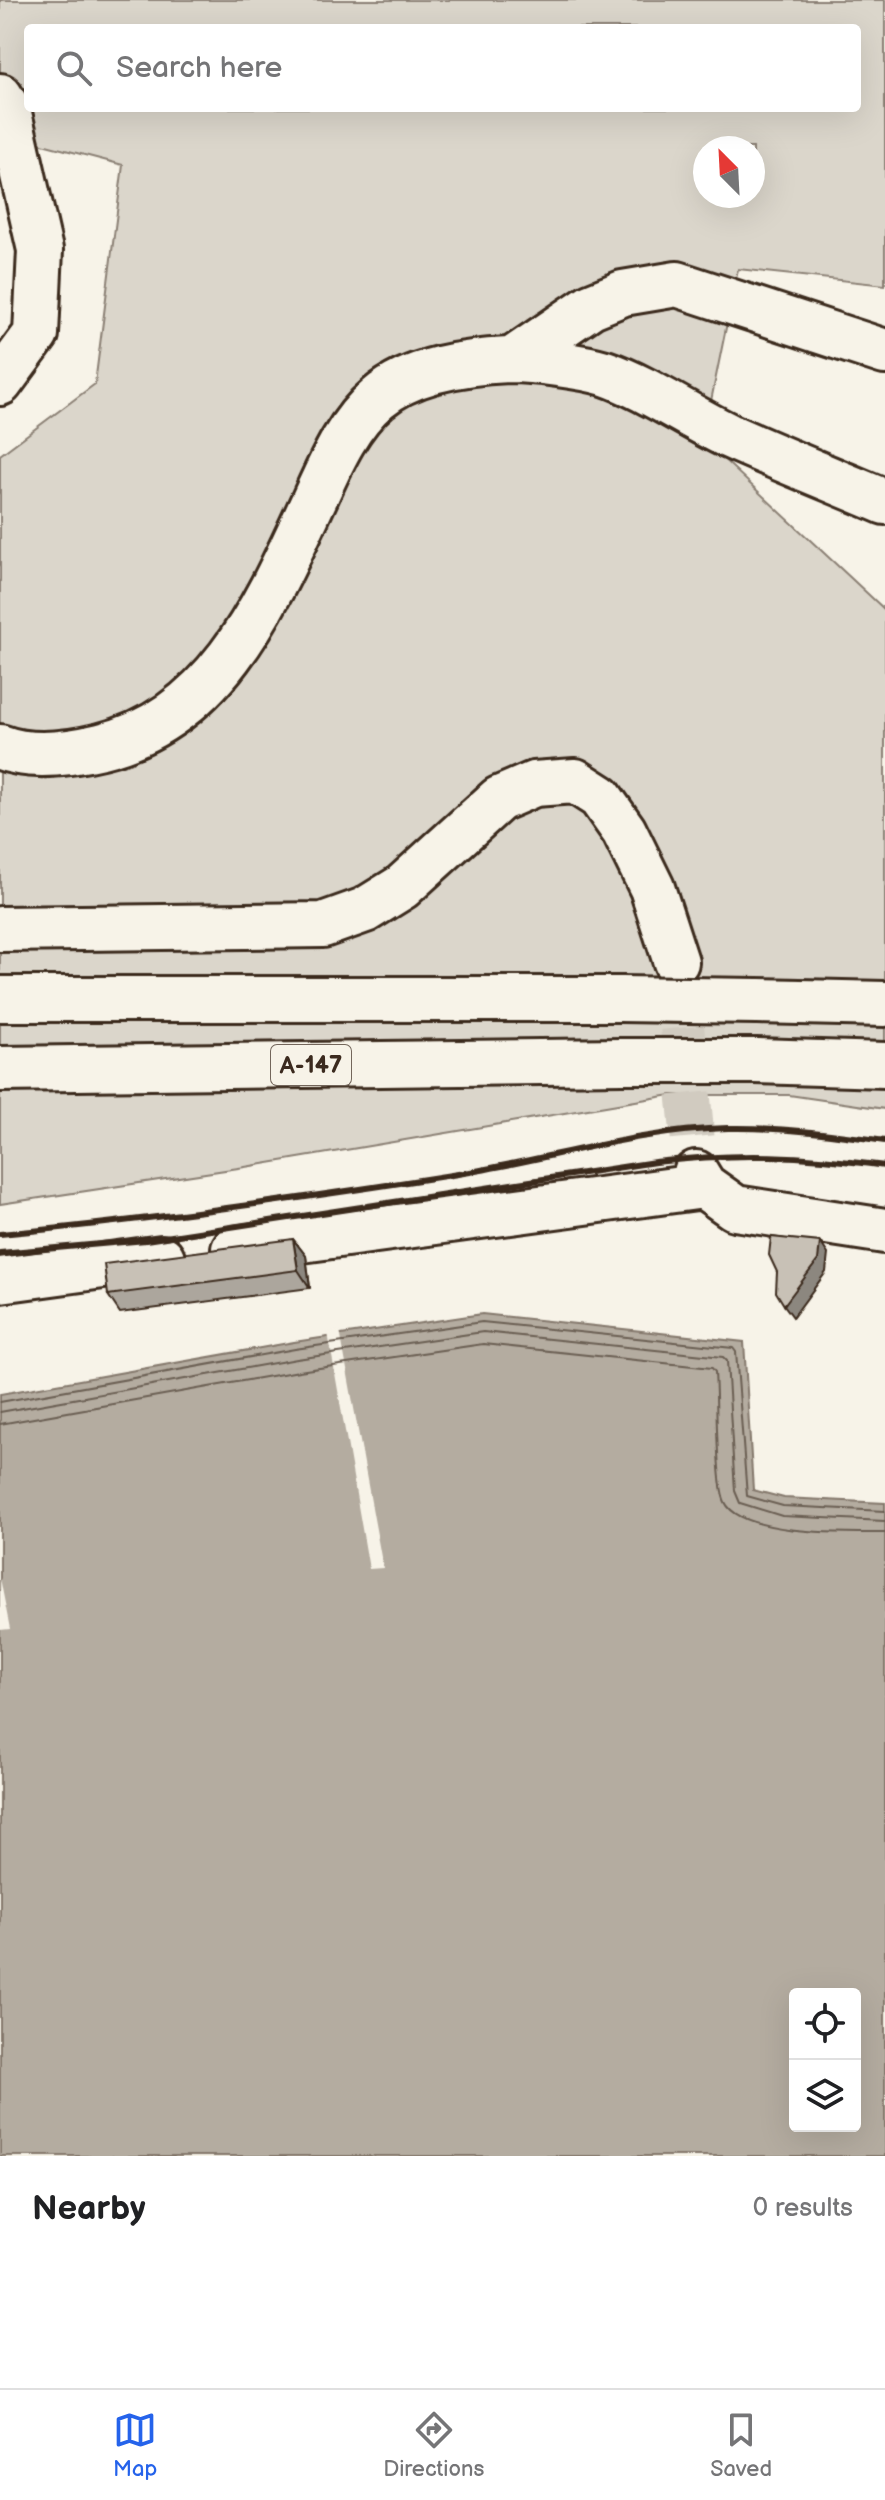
<!DOCTYPE html>
<meta charset="utf-8">
<style>
:root{--surface:#fff;--page:#f2f2f2;--text:#202124;--muted:#757577;--line:#e0e0e0;--accent:#2563eb}
body{margin:0;font-family:"Balsamiq Sans",sans-serif;background:var(--page);color:var(--text)}
.controls{position:absolute;right:24px;bottom:24px;display:grid;overflow:hidden;border-radius:8px;box-shadow:0 8px 32px #0002}
.controls button{width:72px;height:72px;display:grid;place-items:center;padding:0;border:0;border-bottom:2px solid var(--line);background:var(--surface);color:var(--text);font:40px sans-serif}
.compass{position:absolute;left:693px;top:136px;width:72px;height:72px;border-radius:50%;background:var(--surface);box-shadow:0 8px 32px #0002;rotate:336deg}
.list{margin:0;padding:0;list-style:none}
h2{display:flex;justify-content:space-between;align-items:center;height:104px;margin:0;padding:0 32px;font-size:34px}
h2 small{font-size:26px;font-weight:400;color:var(--muted)}
.icon{flex:none;width:44px;height:44px;fill:none;stroke:currentColor;stroke-width:2;stroke-linecap:round;stroke-linejoin:round}
.map{position:relative;flex:none;width:885px;height:2156px;overflow:hidden}
.search{position:absolute;background:var(--surface);box-shadow:0 8px 32px #0002;left:24px;right:24px;top:24px;height:88px;display:flex;align-items:center;gap:20px;box-sizing:border-box;padding:0 28px;border-radius:8px;color:var(--muted);font-size:30px}
.sheet{height:232px;background:var(--surface)}
nav{display:flex;justify-content:space-around;align-items:center;box-sizing:border-box;height:112px;border-top:2px solid var(--line);background:var(--surface);font-size:22px;color:var(--muted)}
nav a{display:grid;justify-items:center;gap:4px}
nav .on{color:var(--accent)}
.map>svg:first-child{display:block}
</style>
<div class="map">
<svg width="885" height="2156" viewBox="0 0 885 2156">
<rect width="100%" height="100%" fill="#f7f3e8"/>
<filter id="ink" filterUnits="userSpaceOnUse"><feTurbulence type="fractalNoise" baseFrequency=".0125" numOctaves="2"/><feDisplacementMap in="SourceGraphic" scale="16" xChannelSelector="R" yChannelSelector="G"/><feConvolveMatrix kernelMatrix="1 2 1 2 8 2 1 2 1" color-interpolation-filters="sRGB"/></filter>
<g filter="url(#ink)">
<!-- green -->
<path fill="#dbd6cb" stroke="#8b8074" stroke-width="2" fill-rule="evenodd" d="M0,0h885v285l-147,-16 -35,171 182,170v499l-96,-14h-118l-426,72 -245,37v-749l95,-71 28,-219 -123,-32zM28,28h829v80h-829zM705,148h48v48h-48z"/>
<!-- water -->
<path fill="#b4aca0" stroke="#84786c" stroke-width="2" fill-rule="evenodd" d="M482,1314l262,28 9,148 31,8 101,5v653h-885v-762l294,-52zM795,1994h60v132h-60z"/>
<!-- pier -->
<path fill="#f7f3e8" d="M340,1331l43,237 -14,1 -41,-236z
M0,1578l10,51 -10,1z"/>
<g fill="none" stroke-linecap="round" stroke-linejoin="round">
<!-- shore -->
<path stroke="#6b5e52" stroke-width="2" d="M0,1402l295,-53 187,-27 251,26 3,4 11,144 36,10 102,5
M0,1412l297,-53 186,-27 240,25 4,4 8,130 5,12 42,13 103,5
M0,1424l299,-53 184,-27 229,24 3,4c2,27 1,111 10,130 16,34 126,31 160,31"/>
<!-- minor-tunnel -->
<path stroke="#d1cbc0" stroke-width="44" stroke-dasharray="44 22" stroke-linecap="butt" d="M676,962l20,211"/>
<defs>
<path id="minor" d="M0,96l8,13 32,141 -4,84 -36,49
M512,360l79,-54 32,-13 54,-9 208,68
M0,747c31,12 68,7 101,-1 118,-28 167,-147 213,-246 16,-35 33,-76 64,-102 34,-29 87,-36 131,-38 24,0 73,6 96,13 41,14 84,44 124,63 51,23 104,44 156,66
M0,929l323,-4 42,-15 37,-23 97,-88 35,-15 41,-3 25,16 24,34 28,57 24,74
M696,1173l8,13 31,22 150,23
M234,1249l470,-63
M0,1280l162,-22"/>
<path id="highway" d="M0,999h620
M757,1001l128,3
M756,1061l129,4
M0,1069l622,-8"/>
</defs>
<!-- minor casing -->
<use href="#minor" stroke="#3b2a1e" stroke-width="50"/>
<!-- highway casing -->
<use href="#highway" stroke="#3b2a1e" stroke-width="50"/>
<!-- minor -->
<use href="#minor" stroke="#f7f3e8" stroke-width="44"/>
<!-- highway -->
<use href="#highway" stroke="#f7f3e8" stroke-width="44"/>
<!-- rail -->
<path stroke="#3b2a1e" stroke-width="6" d="M0,1234c153,-14 306,-36 458,-60 89,-14 179,-44 270,-46 52,-1 105,6 157,13
M0,1253l146,-13 509,-78c84,-10 147,-7 230,4"/>
<defs>
<path id="highway-bridge" d="M620,999l137,2
M622,1061h134"/>
</defs>
<!-- highway-bridge casing -->
<use href="#highway-bridge" stroke="#3b2a1e" stroke-width="50" stroke-linecap="butt"/>
<!-- highway-bridge -->
<use href="#highway-bridge" stroke="#f7f3e8" stroke-width="44"/>
</g>
<!-- wall -->
<path fill="#aca69d" stroke="#3b2a1e" stroke-width="2" d="M293,1239l13,17 4,32 -190,25 -12,-18z"/>
<!-- shaded-wall -->
<path fill="#8c877f" stroke="#3b2a1e" stroke-width="2" d="M293,1239l13,17 4,32 -12,-18z
M820,1242l8,12 -2,18 -33,45 -9,-12z"/>
<!-- building -->
<path fill="#c8c1b6" stroke="#3b2a1e" stroke-width="2" d="M771,1237l49,5 -2,18 -34,45 -8,-13 1,-20 -8,-17z
M293,1239l5,31 -190,25 -4,-31z"/>
</g>
<g text-anchor="middle" dominant-baseline="central" stroke-width="6" stroke-linejoin="round" paint-order="stroke">
<!-- shield labels -->
<rect fill="#f7f3e8" stroke="#73665b" stroke-width="2" x="271" y="1045" width="80" height="40" rx="6"/>
<g font-size="24" font-weight="bold" fill="#3b2a1e">
<text x="311" y="1065">А-147</text>
</g>
</g>
</svg>
<div class="controls">
<button><svg class="icon" aria-label="locate" viewBox="0 0 24 24"><circle cx="12" cy="12" r="6"/><path d="M12 2v4M12 18v4M2 12h4M18 12h4"/></svg></button>
<button><svg class="icon" aria-label="layers" viewBox="0 0 24 24"><path d="M12 4l9 5-9 5-9-5zM3 14l9 5 9-5"/></svg></button>
</div>
<svg class="compass" viewBox="-18 -18 36 36"><path d="M0-13l5 13h-10z" fill="#e53935"/><path d="M0 13l5-13h-10z" fill="#757577"/></svg>
<div class="search"><svg class="icon" aria-label="search" viewBox="0 0 24 24"><circle cx="10" cy="10" r="6"/><path d="M15 15l6 6"/></svg>Search here</div>
</div>
<section class="sheet">
<h2>Nearby<small>0 results</small></h2>
<ul class="list">
</ul>
</section>
<nav>
<a class="on"><svg class="icon" aria-label="map" viewBox="0 0 24 24"><path d="M3 6l6-2 6 2 6-2v14l-6 2-6-2-6 2zM9 4v14M15 6v14"/></svg>Map</a>
<a><svg class="icon" aria-label="directions" viewBox="0 0 24 24"><path d="M12 3l9 9-9 9-9-9zM9 14v-3h6M13 9l2 2-2 2"/></svg>Directions</a>
<a><svg class="icon" aria-label="saved" viewBox="0 0 24 24"><path d="M7 4h10v16l-5-4-5 4z"/></svg>Saved</a>
</nav>
